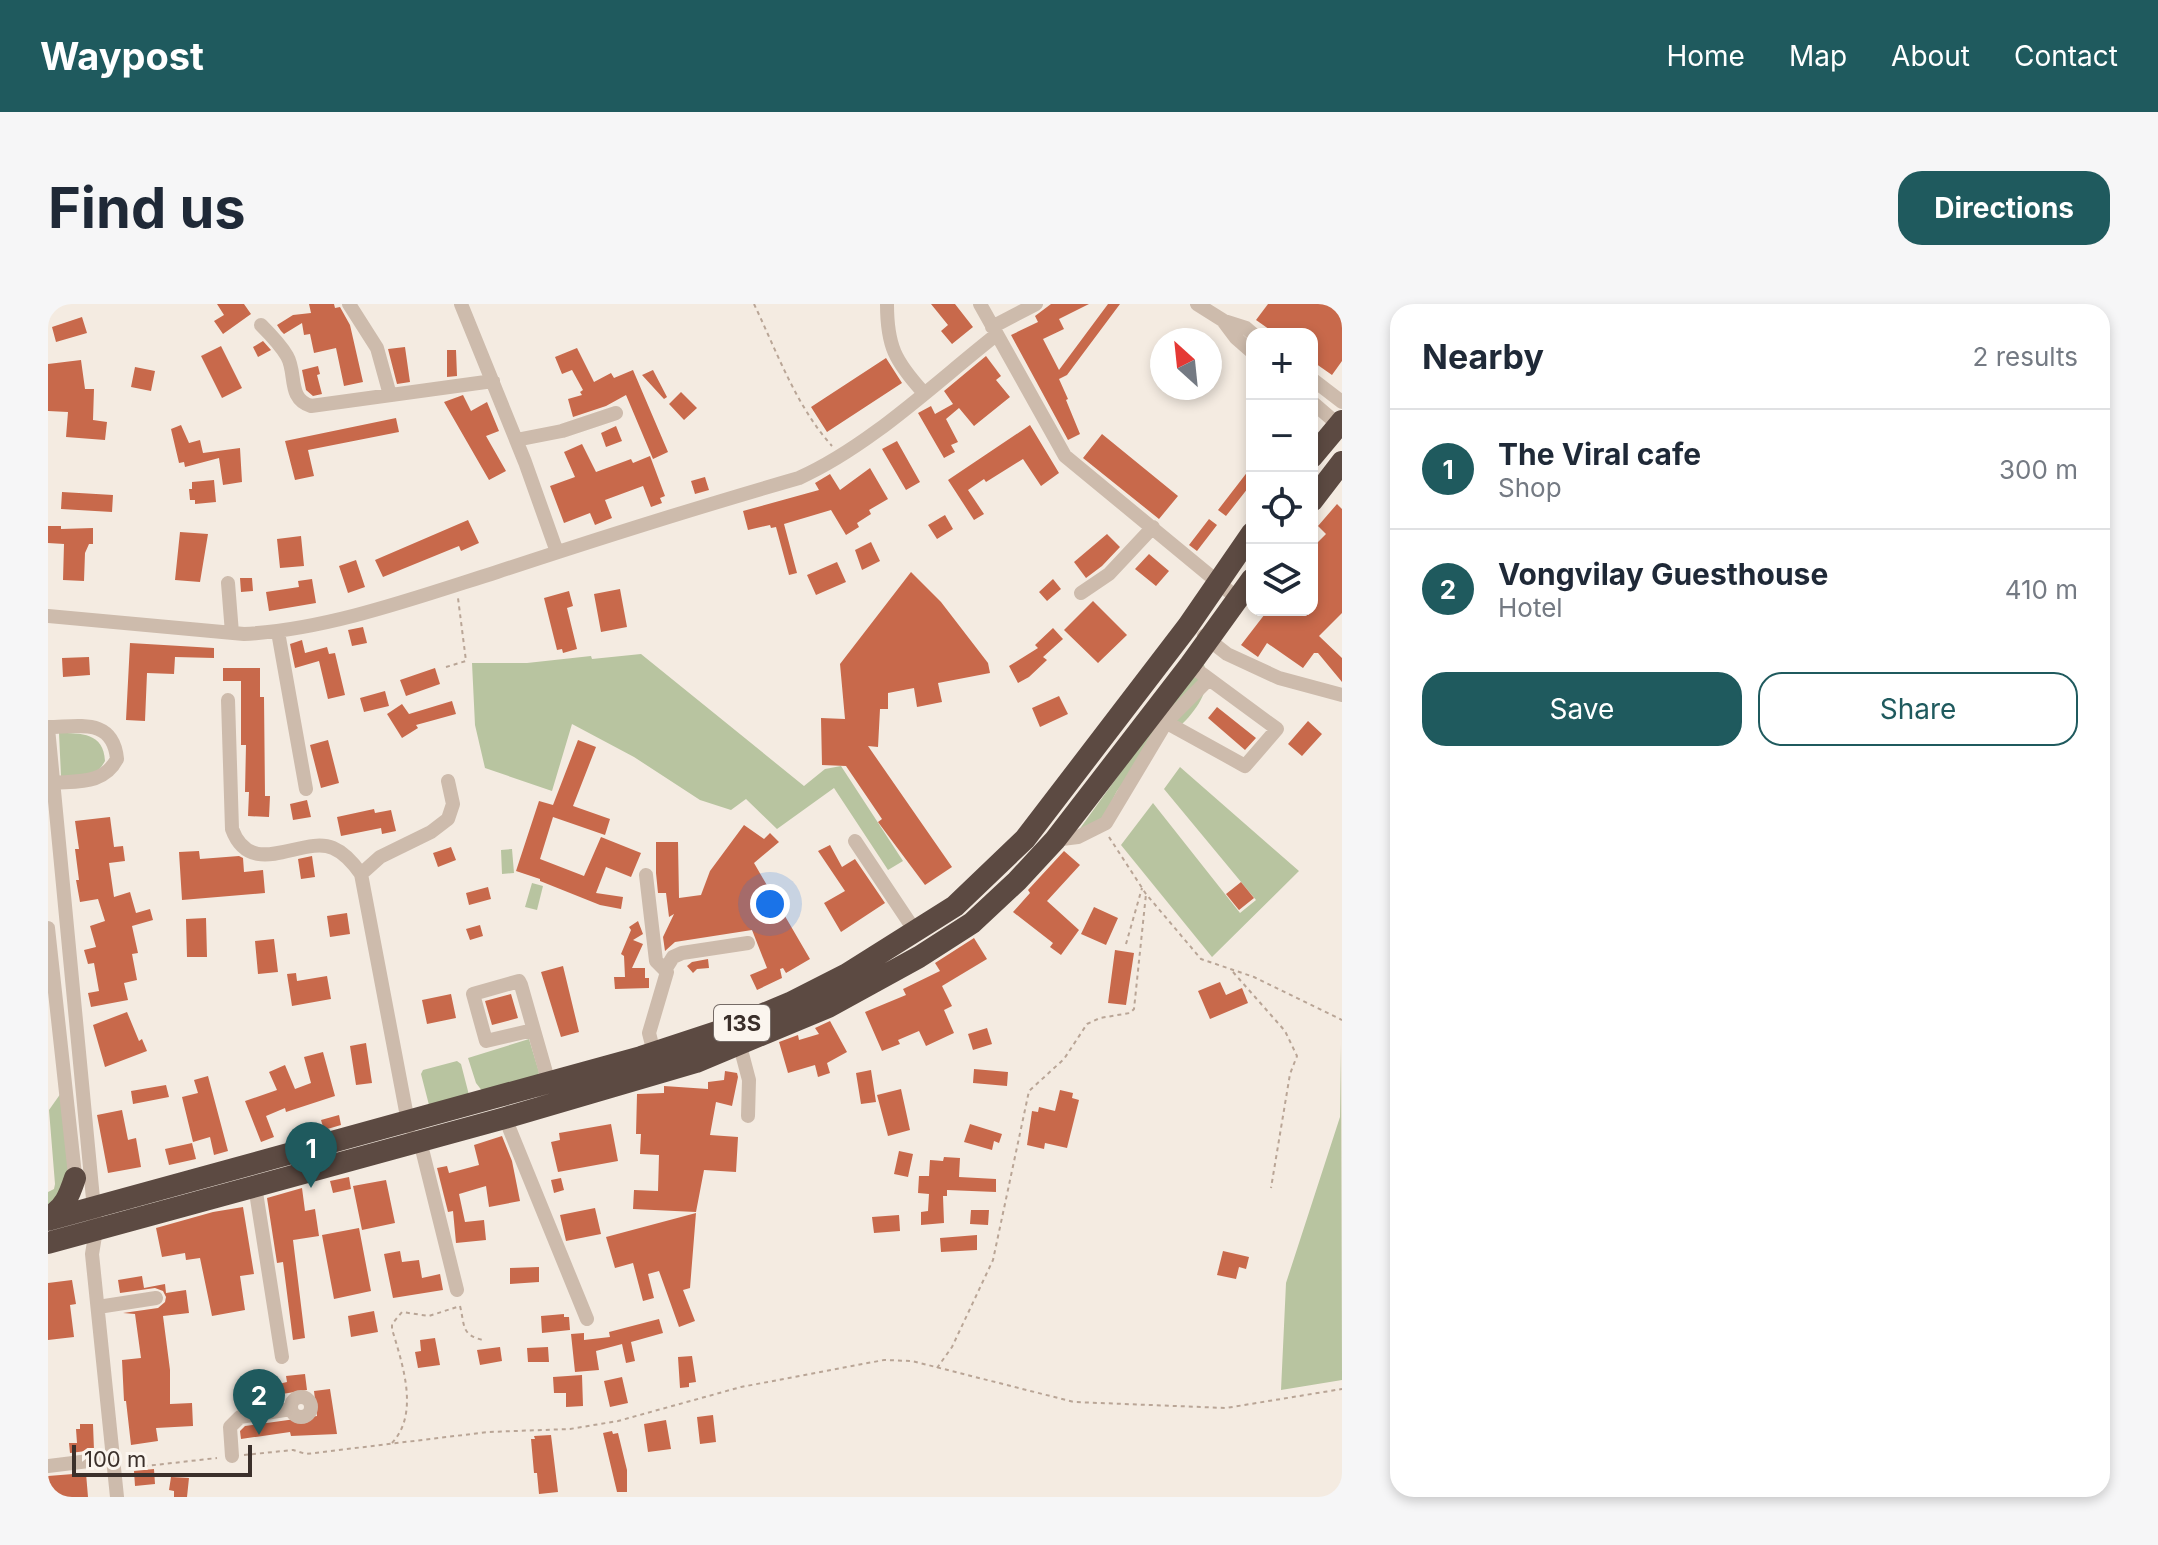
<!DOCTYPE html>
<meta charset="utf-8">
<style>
:root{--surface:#fff;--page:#f6f6f7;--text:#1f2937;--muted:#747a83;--line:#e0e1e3;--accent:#1f5a5e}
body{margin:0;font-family:Inter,sans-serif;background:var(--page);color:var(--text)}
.controls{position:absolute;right:24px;top:24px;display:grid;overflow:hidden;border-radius:16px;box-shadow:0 4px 12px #0003}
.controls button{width:72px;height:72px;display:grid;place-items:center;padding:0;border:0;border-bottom:2px solid var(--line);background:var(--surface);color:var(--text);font:40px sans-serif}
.compass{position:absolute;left:1102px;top:24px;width:72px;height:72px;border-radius:50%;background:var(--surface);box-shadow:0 4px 12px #0003;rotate:333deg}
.scale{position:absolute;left:24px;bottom:20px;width:180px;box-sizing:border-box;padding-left:8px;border:4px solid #3b302b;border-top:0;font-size:22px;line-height:28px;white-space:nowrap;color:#3b302b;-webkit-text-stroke:6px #fbf5ee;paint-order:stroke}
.you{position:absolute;left:722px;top:600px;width:28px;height:28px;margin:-20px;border:6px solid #fff;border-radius:50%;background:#1a73e8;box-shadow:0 0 0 12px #1a73e833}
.badge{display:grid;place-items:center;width:52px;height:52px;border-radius:50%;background:var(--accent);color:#fff;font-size:26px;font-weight:700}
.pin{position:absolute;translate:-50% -66px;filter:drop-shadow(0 2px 4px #0008)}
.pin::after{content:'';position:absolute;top:42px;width:28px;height:24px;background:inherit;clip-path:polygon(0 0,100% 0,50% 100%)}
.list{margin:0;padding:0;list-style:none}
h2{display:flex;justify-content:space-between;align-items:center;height:104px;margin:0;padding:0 32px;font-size:34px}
h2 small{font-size:26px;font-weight:400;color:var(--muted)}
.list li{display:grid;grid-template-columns:52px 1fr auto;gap:24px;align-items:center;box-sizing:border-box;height:120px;padding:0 32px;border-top:2px solid var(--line)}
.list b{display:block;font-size:30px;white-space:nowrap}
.list p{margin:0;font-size:26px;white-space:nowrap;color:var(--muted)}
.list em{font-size:26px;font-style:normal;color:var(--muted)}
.actions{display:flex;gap:16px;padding:24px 32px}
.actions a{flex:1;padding:18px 0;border:2px solid var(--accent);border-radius:24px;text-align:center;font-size:28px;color:var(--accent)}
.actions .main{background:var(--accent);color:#fff}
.icon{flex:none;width:44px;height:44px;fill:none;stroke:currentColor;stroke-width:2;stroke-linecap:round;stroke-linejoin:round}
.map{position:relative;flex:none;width:1294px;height:1193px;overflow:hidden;border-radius:24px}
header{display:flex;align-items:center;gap:48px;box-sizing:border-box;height:112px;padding:0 40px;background:var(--accent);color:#fff}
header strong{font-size:38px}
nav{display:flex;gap:44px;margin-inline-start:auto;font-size:28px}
.intro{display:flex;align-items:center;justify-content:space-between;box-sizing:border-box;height:192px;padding:0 48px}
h1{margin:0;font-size:56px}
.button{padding:20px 36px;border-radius:24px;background:var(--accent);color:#fff;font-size:28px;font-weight:700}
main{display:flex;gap:48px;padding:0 48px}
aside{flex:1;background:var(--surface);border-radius:24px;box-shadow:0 4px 12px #0003}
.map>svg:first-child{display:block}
</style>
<header>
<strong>Waypost</strong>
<nav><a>Home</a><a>Map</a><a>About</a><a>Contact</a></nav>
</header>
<div class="intro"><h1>Find us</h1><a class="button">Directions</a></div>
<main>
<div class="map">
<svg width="1294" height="1193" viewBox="0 0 1294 1193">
<rect width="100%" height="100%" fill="#f4ebe1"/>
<!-- green -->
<path fill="#b8c4a0" d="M593,350l163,132 21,-17 16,-3 62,95 -15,9 -54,-82 -57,41 -31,-30 -15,11 -31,-10 -66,-43 -62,-33 -20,67 -67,-23 -10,-43 -3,-62h55l64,-7 1,3z
M1151,360l5,1c10,26 -11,49 -29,66l-11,-1 -47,61 -14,27 -27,16z
M11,429c22,0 45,0 46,28 -11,20 -23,15 -44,15z
M1132,463l119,104 -87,86 -91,-112 32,-42 87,110 16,-13 -92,-111z
M464,545l2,24 -12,1 -1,-24z
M484,579l11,3 -6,24 -12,-3z
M481,735l10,33 -1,6 -55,14 -7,-9 -8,-25z
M1293,740l1,336 -61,10 5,-107 54,-166z
M409,757l4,3 8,31 -40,10 -8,-31 2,-4z
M13,789l8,83 -21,34v-18l6,-3 1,-5 -6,-74z"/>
<!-- building -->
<path fill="#c8694b" d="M169,0h27l7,10 -28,20 -9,-13 10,-6z
M261,0h25l1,4 5,-1 10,18 13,57 -19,4 -8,-38 -22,5 -4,-19 -6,1 -2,-12 -18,11 -3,-3 -4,-6 16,-10 18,-2z
M883,0h24l18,23 -21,17 -11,-13 7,-6z
M1003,0h38l-30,15 5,10 -21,10 16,31 49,-66h12l-53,71 -8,4 9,20 -2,1 14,34 -12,6 -57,-105 27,-13 -3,-6z
M1220,0h74v57l-10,14 -20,-14v-27h-36l-20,-14z
M34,13l5,16 -31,9 -4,-15z
M215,37l8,9 -13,7 -5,-10z
M173,42l21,42 -20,10 -21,-42z
M357,43l5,35 -13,2 -9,-35z
M529,44l17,34 17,-9 3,5 19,-8 35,82 -15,7 -27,-64 -20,11 -33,11 -5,-18 14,-4 -2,-3 3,-2 -11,-20 -10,4 -7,-17z
M399,46h9l1,26 -10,1z
M938,52l15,20 -5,4 14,17 -36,29 -15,-18 -13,11 12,23 -7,3 4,7 -11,6 -26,-45 13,-7 4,8 18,-10 -9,-13z
M838,54l16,25 -75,49 -16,-25z
M33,56l4,29h9l-1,31 14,2 -2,18 -39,-3 2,-25 -20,-1v-47z
M270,62l2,8 -3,1 5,19 -9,2 -7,-6 -4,-20z
M87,63l20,4 -4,20 -20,-4z
M605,66l14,27 -3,2 -22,-24z
M633,88l16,16 -13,12 -15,-16z
M415,91l8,16 16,-9 12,29 -13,5 20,35 -17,9 -45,-78z
M348,114l3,14 -91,18 6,26 -19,4 -10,-39z
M133,121l8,18 11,-3 3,13 37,-5 2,34 -19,3 -4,-27 -34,9 -1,-5 -5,1 -8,-34z
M982,121l29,48 -18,13 -18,-27 -37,23 -2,-3 -16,11 16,24 -10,6 -26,-40z
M568,122l6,15 -16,6 -5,-14z
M1054,130l76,62 -19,23 -76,-61z
M849,137l23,41 -14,8 -24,-41z
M534,140l14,28 35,-13 2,4 17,-7 15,40 -5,2 2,5 -11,4 -8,-21 -38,14 7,18 -17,7 -5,-12 -26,10 -14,-37 25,-9 -11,-25z
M1204,162v17l-26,33 -8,-6z
M822,164l18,31 -19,11 2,4 -14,9 2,4 -13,8 -15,-25 -47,14 13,49 -8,2 -13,-48 -5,1 -1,-3 -22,5 -5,-19 76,-21 -4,-7 15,-9 10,16z
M657,173l4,13 -14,4 -4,-13z
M166,176l2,22 -21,2v-4h-5l-1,-11h3v-7z
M14,188l51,3 -1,17 -51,-3z
M1289,200l5,5v104l-23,23 23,22v24l-24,-29h-4l-11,15 -36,-25 -9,14 -17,-12 27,-35h44v-62l14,-14 -8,-8z
M897,211l8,14 -16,10 -9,-14z
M1161,215l8,6 -20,26 -8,-6z
M420,216l11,23 -18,8 -2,-5 -76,31 -8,-17z
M0,222h13v3l32,-1v16h-4l-4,9 -1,28 -21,-1 1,-36 -16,-1z
M132,228l28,2 -8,48 -25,-2z
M1059,230l13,13 -18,19 -16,12 -12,-16z
M253,232l3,30 -24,2 -3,-29z
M823,238l9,19 -18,9 -7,-20z
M1101,250l20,17 -13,15 -21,-17z
M308,256l9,27 -17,6 -9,-27z
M789,258l9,20 -30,13 -9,-20z
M863,268l30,30 47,61 2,10 -52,10 4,19 -25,5 -3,-19 -26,5v16h-8l-2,38 -10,-1 84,121 -27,18 -47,-63 4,-3 -36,-53 -24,-1 -1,-47 24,1 -5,-55z
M192,274h12l1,13 -12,1z
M264,275l4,24 -47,8 -3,-19 33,-5 -1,-6z
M1005,275l8,10 -14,12 -8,-9z
M572,285l7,38 -26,5 -7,-38z
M521,287l4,15 -6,2 10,41 -14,4 -1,-4 -5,1 -13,-52z
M1045,297l34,34 -29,28 -34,-33z
M315,323l4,16 -15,3 -4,-16z
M1005,324l10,11 -20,18 4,3 -18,17 -11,6 -9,-17 29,-18 -3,-3z
M254,336l3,13 22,-6 2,7 6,-1 10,42 -17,4 -9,-38 -24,7 -5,-24z
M82,339l84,5v10l-39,-1 -1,17 -27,-1 -2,48 -19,-1z
M41,353l1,18 -27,2 -1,-19z
M175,364h37v29h4l1,99h5l-1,21 -21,-1 1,-24h-4l1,-47h-5v-64h-18z
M387,364l5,16 -34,12 -6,-16z
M337,387l4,15 -25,6 -4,-14z
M1011,392l9,18 -28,13 -8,-19z
M404,397l4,13 -40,11 2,3 -16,10 -15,-24 15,-10 7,10z
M1169,403l39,31 -11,12 -37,-32z
M1260,417l14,13 -20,22 -14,-12z
M280,436l11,43 -18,5 -11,-43z
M530,436l18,7 -23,59 37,13 -5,16 -52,-18 -13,42 44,17 17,-39 40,16 -10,24 -25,-10 -10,26 27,4 -2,12 -21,-4 -60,-24v-2l-24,-8 23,-70 14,4z
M259,496l4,17 -18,3 -3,-16z
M326,505l1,4 16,-3 5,21 -14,3 -1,-6 -40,8 -4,-19z
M62,513l4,30 9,-1 2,15 -16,2 5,34 16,-5 6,21 14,-4 3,11 -21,6 6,27 -6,1 5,26 -13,3 4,17 -37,7 -3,-14 11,-2 -5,-28 -6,1 -4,-14 12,-3 -6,-21 15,-5 -7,-22 -18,3 -4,-22h3l-4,-31h4l-4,-28z
M696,521l20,14 6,-6 9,9 -25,21 56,96 -24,14 -3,-5 -3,1 2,9 -25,12 -7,-15 17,-7 -15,-38 -77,12 -10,9 -2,-14 11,-23 -5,3 -3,-24h-8l-2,-20v-31h22l1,56 22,-3 9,-24z
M782,541l12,22 13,-8 30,44 -44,29 -17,-29 21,-12 -27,-40z
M403,543l5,13 -18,7 -5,-14z
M151,547l1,8 39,-3 4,2 1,14 19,-2 2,23 -83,7 -3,-48z
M1016,547l16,14 -33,36 32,29 -18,25 -11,-8 3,-4 -40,-31 17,-19 -2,-3z
M264,552l3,21 -14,2 -3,-20z
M1193,578l13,16 -15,12 -13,-16z
M440,583l3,12 -22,6 -3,-12z
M1046,603l24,11 -12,27 -25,-11z
M299,609l3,21 -20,3 -3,-21z
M158,614l1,39h-20l-1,-38z
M590,617l5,13 -10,6 10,4 -11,24h13v10h4v10l-34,1 -1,-12h11l-1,-21 -3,-2 10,-24 -2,-3z
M432,621l3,11 -13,4 -4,-11z
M926,634l13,21 -45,27 10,20 -8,4 10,23 -28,13 -7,-15 -21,9 2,4 -18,7 -17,-39 41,-17 -3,-6 37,-18 -5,-8z
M226,635l4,33 -20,2 -3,-33z
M1067,646l19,3 -8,52 -18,-2z
M660,655l1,9 -12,1 -4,4 -6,-7 5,-4z
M515,662l16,66 -18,5 -20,-65z
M248,669l1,8 30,-5 4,23 -39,7 -5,-32z
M1172,678l6,13 16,-7 6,15 -38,16 -12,-28z
M403,690l5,24 -29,6 -5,-24z
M463,690l7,24 -26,7 -7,-24z
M79,708l12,29 3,-2 5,12 -42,16 -12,-42z
M782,717l17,31 -20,11 3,10 -12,4 -3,-12 -27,8 -9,-31 19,-7 1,5 20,-6 -4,-6z
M939,724l5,16 -19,6 -5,-16z
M318,739l6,40 -16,2 -6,-39z
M275,748l12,44 -49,16 -1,-4 -19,8 8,21 -13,5 -16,-41 32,-11 -8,-18 16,-7 10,24 16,-6 -7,-26z
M926,765l34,3 -1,14 -34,-3z
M823,766l5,32 -15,2 -5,-31z
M677,767l12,2 1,4 -6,29 -16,-4 -6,33 28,2 -2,35 -32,-2 -8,42 -63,-3 1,-19 24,1 1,-36 -19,-1 1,-20h-5l1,-40 27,-1v-7l44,3v-7l16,-2z
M160,772l20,75 -14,4 -4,-18 -17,5 -11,-45 16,-4 -4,-13z
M118,781l3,12 -36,7 -2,-13z
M853,785l9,41 -22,6 -11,-41z
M1012,786l13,3 -1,5 7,2 -12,48 -22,-5 -1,6 -17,-4 5,-34 6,1 1,-5 16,4z
M74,806l6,30 8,-2 5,29 -33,6 -11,-58z
M291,811l2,10 -17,5 -3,-10z
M563,820l7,37 -60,11 -7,-30 9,-2 -1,-7z
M922,820l32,10 -3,9 -5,-2 -2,9 -28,-8z
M454,832l10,25 8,40 -31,6 -3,-21 -27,8 6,28 19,-2 2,20 -30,3 -3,-32 -5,1 -11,-44 10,-2 2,7 30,-8 -5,-20z
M144,839l4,16 -27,6 -4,-16z
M851,847l14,3 -5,23 -14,-3z
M896,853l16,1 -1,19 37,2v13l-49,-2v6h-4l1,27 -23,2v-13l7,-1 1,-17 -11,-1 1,-17h10l1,-16 13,1z
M301,873l2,12 -18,4 -3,-12z
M513,874l3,12 -10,3 -3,-13z
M338,876l9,43 -33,7 -9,-44z
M254,884l3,23 10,-2 4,27 -26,4 12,98 -12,2 -10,-78 -6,1 -10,-65z
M195,903l11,67 -14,2 5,34 -33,6 -12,-58 -14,2 -1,-7 -23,4 -6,-29 57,-16z
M547,904l6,26 -35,7 -6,-26z
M923,906h18l-1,15 -18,-1z
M648,909l-6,75 -7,2 12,31 -16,6 -20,-56 -11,3 6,24 -11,3 -10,-38 -18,5 -9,-31z
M851,911l1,16 -26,2 -2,-16z
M311,924l12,63 -37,8 -12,-64z
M929,931v15l-36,2 -1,-14z
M352,947l2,11 17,-2 3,18 18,-4 3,16 -50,8 -9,-44z
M1175,947l26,6 -3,12 -7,-2 -3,12 -19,-4z
M491,963v15l-29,2v-16z
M94,972l2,12 21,-4 1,9 20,-3 3,23 -26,3 7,54v34l22,-1 1,23 -37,2 2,13 -27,4 -5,-44h-2l-2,-41 19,-2 -6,-44 -12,-1 35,-5 7,-6 1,-5 -3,-6 -8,-3 -35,5 -2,-13z
M24,976l4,24 -6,1 4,32 -26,3v-57z
M326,1007l4,21 -27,5 -3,-21z
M516,1010v3h5l1,13 -28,3 -1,-17z
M611,1015l4,14 -32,9 4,19 -9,2 -4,-19 -26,7 3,19 -24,2 -4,-38 13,-1v7l26,-3 -1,-5z
M387,1034l5,27 -22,3 -3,-16 6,-1 -1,-11z
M452,1043l2,14 -22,4 -3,-15z
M500,1043l1,15h-21l-1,-14z
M644,1052l4,26 -7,1v4l-9,1 -2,-31z
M257,1070l2,16 -25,4 1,6 -44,7 -3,-13 51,-12 -1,-6z
M534,1071l1,31 -17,1v-14h-12l-1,-16z
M574,1073l6,26 -18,4 -6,-26z
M282,1085l7,45 -46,2 -1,-4 -49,7 -1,-8 5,-5 72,-10 -3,-25z
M665,1111l3,27 -16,2 -3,-27z
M618,1116l5,29 -23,3 -4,-28z
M32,1120h13l1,26 -24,3 -1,-10h8l-1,-14h4z
M564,1127l1,3 5,-1 9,37v22h-10l-14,-59z
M503,1131l7,57 -19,2 -2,-21h-3l-3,-34h4l-1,-3z
M106,1165l1,15 -20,2 -1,-15z
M38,1169l2,24h-40v-21z
M123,1173l18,1 -2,19h-13v-6l-5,-1z"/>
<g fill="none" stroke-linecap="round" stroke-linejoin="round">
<!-- path -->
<path stroke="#b9a596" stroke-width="2" stroke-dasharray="4 4" stroke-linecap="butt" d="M706,0c23,48 42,102 78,142
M398,363l20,-6 -8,-63
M1061,533l37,57 55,65 53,18 88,43
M1078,640l16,-56
M1185,668l52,59 12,25 -7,18 -19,114
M889,1064l15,-21 41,-87 36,-169 35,-32 23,-35 13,-6 30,-5 4,-4 12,-115
M344,1139c28,-30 10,-80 0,-114v-5l10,-12 27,4 31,-10c5,20 1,29 23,34
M196,1151l49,-5 13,4 182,-22 82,-3 48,-8 123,-34 143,-27 28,1 162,41 152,6 116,-19
M80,1164l89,-10"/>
<!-- minor -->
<path stroke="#cdbbac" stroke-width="14" d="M301,0l28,44 13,47
M413,0l64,158 32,90
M839,0c0,42 8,57 36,88
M932,0l85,152 172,142
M1149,0l27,17 22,7 7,6
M1176,18l12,16 16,14
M213,21c9,9 19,19 26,31 10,17 0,43 24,50l182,-25
M944,23l44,-23
M1264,75l30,23
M1264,98l30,26
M468,136l46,-9 54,-18
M180,279l4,50
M1033,289l28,-19 44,-47
M0,312l196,18c83,-4 174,-37 253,-62 100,-33 201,-65 302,-94 71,-32 136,-95 197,-143
M230,328l28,157
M1156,332l23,18 52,24 63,17
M180,396l4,129c19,52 70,6 101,19 12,5 21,16 28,26l48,253
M1103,410l94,52 32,-37 -87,-64
M0,423c30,0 65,-10 69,32 -13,25 -38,22 -63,24
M0,424l48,502 -4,24 25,243
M1006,536l24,-3 28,-14 61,-102 42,-42
M807,537l60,90
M313,570l19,-17 51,-25 17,-13 5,-15 -5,-23
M598,571l10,86 11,11 -18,61 5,20
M0,624l28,256
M617,666l8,-13 9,-4 66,-10
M485,726l-47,11 -13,-47 46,-13 2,4 28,98
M692,742l9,34 -1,36
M457,814l82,201
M372,837l37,149
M207,882l27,171
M50,1003l58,-9
M243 1103a10 10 0 1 1 20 0a10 10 0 1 1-20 0Z
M184,1152l-2,-29 10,-10 51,-8
M0,1162l65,-8"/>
<!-- highway -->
<path stroke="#5c4a42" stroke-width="22" d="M1264,153l30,-36
M1264,197l30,-39
M0,914c17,-11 21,-22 27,-40
M0,916l593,-163 91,-30 58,-24 57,-29 108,-68 70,-67 163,-213 64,-93
M0,939l457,-125 191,-56 132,-55 91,-50 53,-34 45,-42 38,-41 135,-175 62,-86"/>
</g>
<g text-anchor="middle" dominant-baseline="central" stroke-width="6" stroke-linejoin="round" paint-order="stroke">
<!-- shield labels -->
<rect fill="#fbf5ee" stroke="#756b66" stroke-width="2" x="666" y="701" width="56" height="36" rx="6"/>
<g font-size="22" font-weight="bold" fill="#3b302b">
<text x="694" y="719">13S</text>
</g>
</g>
</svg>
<div class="controls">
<button>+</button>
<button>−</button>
<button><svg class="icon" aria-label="locate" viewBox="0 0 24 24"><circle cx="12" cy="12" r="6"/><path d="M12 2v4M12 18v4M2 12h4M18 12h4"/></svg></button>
<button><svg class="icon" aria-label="layers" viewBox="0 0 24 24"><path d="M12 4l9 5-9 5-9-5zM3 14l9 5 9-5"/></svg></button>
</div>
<svg class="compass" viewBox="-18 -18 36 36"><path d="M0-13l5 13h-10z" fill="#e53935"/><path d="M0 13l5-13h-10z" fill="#747a83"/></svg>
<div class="scale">100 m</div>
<div class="you"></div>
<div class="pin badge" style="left:263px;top:884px">1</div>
<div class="pin badge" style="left:211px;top:1131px">2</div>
</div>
<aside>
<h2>Nearby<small>2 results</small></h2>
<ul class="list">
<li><span class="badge">1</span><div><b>The Viral cafe</b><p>Shop</p></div><em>300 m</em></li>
<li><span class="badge">2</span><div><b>Vongvilay Guesthouse</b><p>Hotel</p></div><em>410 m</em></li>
</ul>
<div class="actions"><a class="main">Save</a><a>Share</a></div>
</aside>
</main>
